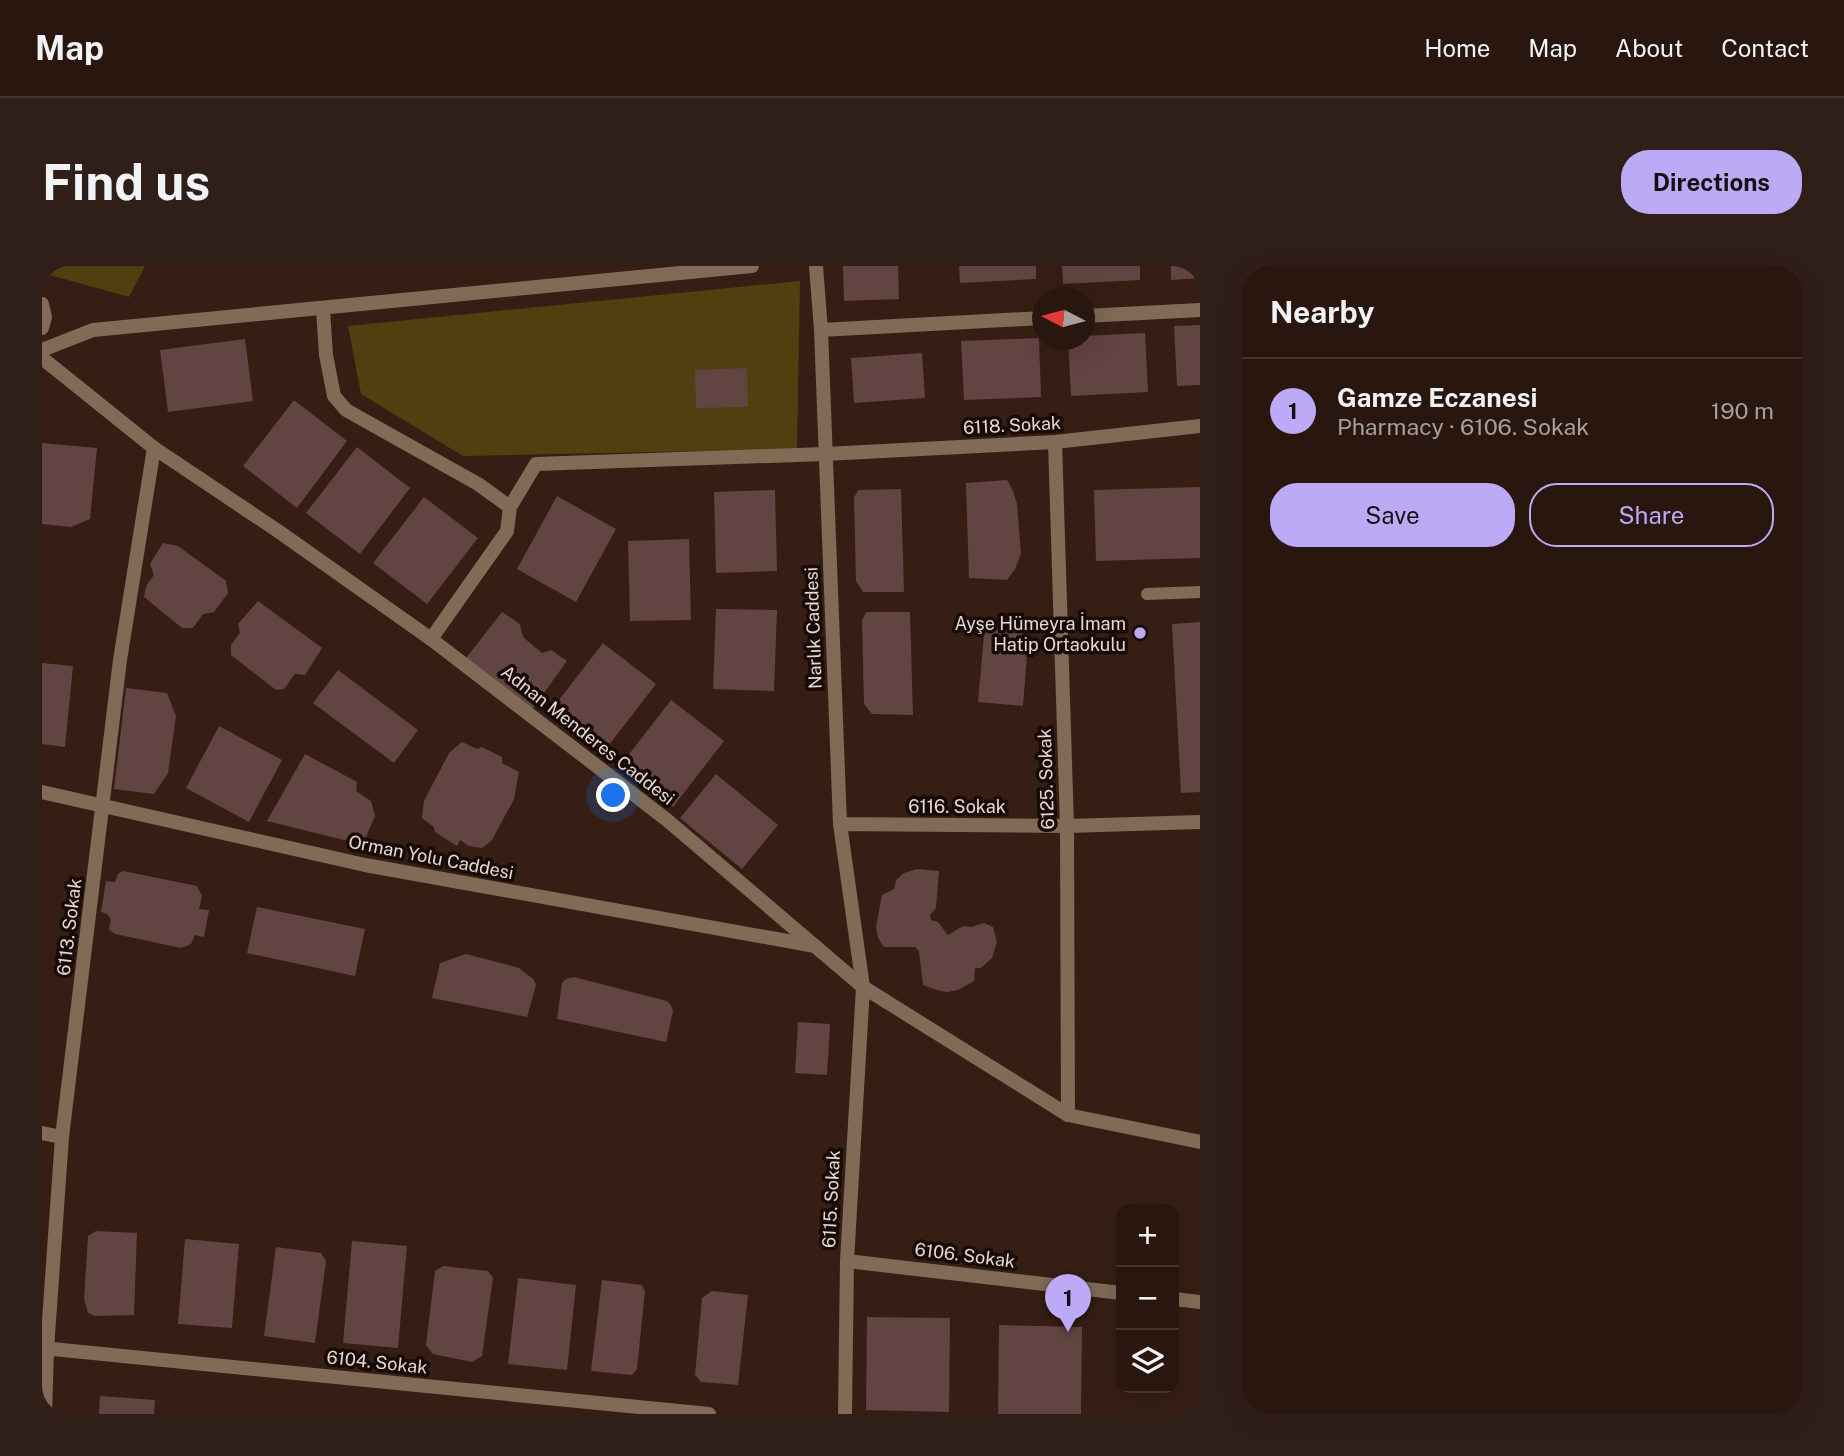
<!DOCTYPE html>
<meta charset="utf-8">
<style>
:root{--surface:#28160f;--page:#301f18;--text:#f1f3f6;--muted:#a59f9e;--line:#44352f;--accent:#bcaaf6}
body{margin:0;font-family:"Public Sans",sans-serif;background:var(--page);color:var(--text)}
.controls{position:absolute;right:21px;bottom:21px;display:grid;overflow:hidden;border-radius:14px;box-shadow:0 7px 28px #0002}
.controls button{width:63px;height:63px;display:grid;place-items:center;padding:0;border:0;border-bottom:2px solid var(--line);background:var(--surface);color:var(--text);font:35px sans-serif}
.compass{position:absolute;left:990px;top:21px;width:63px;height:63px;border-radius:50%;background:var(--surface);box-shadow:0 7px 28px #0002;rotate:276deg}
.you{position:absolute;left:572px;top:530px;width:24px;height:24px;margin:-18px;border:5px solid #fff;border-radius:50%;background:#1a73e8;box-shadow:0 0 0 10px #1a73e833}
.badge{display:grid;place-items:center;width:46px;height:46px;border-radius:50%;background:var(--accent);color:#111;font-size:23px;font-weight:700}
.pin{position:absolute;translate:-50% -58px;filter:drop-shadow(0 2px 4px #0008)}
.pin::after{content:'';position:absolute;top:37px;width:24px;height:21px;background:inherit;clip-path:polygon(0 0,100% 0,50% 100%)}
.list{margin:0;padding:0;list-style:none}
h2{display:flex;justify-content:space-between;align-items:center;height:91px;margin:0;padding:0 28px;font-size:30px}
h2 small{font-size:23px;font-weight:400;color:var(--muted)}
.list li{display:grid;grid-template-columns:46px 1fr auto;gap:21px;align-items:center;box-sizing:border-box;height:105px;padding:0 28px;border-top:2px solid var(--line)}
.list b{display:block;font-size:26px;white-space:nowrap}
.list p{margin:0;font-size:23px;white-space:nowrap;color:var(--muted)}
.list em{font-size:23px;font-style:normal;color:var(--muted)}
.actions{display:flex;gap:14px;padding:21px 28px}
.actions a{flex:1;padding:16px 0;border:2px solid var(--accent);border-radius:28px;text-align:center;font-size:24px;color:var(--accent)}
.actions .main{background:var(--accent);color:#111}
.icon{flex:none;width:38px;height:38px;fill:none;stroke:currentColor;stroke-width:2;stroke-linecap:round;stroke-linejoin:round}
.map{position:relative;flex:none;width:1158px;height:1148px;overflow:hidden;border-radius:28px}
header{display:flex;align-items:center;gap:42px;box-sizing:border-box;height:98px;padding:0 35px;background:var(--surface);border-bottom:2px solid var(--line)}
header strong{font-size:33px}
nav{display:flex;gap:38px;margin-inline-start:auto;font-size:24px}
.intro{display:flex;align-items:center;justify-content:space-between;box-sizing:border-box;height:168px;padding:0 42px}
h1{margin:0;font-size:49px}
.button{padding:18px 32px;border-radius:28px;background:var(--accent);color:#111;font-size:24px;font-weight:700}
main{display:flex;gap:42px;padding:0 42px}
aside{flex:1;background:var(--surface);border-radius:28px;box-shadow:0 7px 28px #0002}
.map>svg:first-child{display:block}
</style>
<header>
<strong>Map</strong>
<nav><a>Home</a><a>Map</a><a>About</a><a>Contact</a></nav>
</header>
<div class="intro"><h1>Find us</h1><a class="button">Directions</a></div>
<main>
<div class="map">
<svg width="1158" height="1148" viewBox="0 0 1158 1148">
<rect width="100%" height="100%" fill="#361e14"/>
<!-- green -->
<path fill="#503f0f" d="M6,0h97l-16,31 -79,-22z
M758,15l-3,168 -334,7 -102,-62 -13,-68z"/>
<!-- building -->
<path fill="#624442" d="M801,0h55l1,33 -55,2z
M917,0h77v13l-76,4z
M1020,0h78v14l-77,4z
M1129,0h29v12l-29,2z
M1158,59v60l-23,1 -3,-60z
M1103,67l3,59 -77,4 -3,-56h16v-4z
M997,72l2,59 -77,3 -3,-59z
M203,73l8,62 -85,11 -8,-62z
M880,87l3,45 -71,5 -3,-45z
M705,102l1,39 -52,1 -1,-38z
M252,134l53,41 -50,67 -54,-42z
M0,177l55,5 -7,71 -19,8 -29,-3z
M315,181l53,41 -50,66 -54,-41z
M965,214l6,11 4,13 4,50 -6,15 -8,11 -38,-2 -3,-95z
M1158,221v71l-104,3 -2,-71z
M859,223l3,103h-41l-7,-11 -2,-83 4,-8z
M733,224l2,81 -61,2 -2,-81z
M515,230l59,33 -40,73 -59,-33z
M382,231l54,41 -51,66 -54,-41z
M647,273l2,81 -61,1 -2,-80z
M121,277l15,3 48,35 2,12 -14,19 -11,2 -10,14h-11l-38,-31 2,-11 8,-11 -4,-11z
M216,335l64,47 -17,27 -10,-1 -11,15 -8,1 -45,-35v-10l9,-12 -2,-9z
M674,343l61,1 -3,81 -61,-2z
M460,346l18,12 3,13 19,16 9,-3 16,11 -36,50 -68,-49z
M824,346h44l3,103 -41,-1 -8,-10 -2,-83z
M1158,356v170l-19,1 -9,-169z
M943,358l44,4 -6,78 -45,-4z
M561,377l53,41 -51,66 -53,-41z
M0,397l31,3 -8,81 -23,-3z
M296,404l80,60 -24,33 -81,-60z
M84,422l41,5 9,23 -8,57 -14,21 -40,-5z
M629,434l53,41 -51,66 -53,-41z
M177,460l63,34 -33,62 -63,-34z
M420,476l15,7 5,-2 20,10v6l17,9 -5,27 -22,41 -10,8 -13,-2 -9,-6 -3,6 -22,-14 -1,-5 -12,-9 2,-17 25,-48z
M263,488l52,28 -1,9 15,10 4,15 -10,23 -21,1 -77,-19z
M674,508l62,51 -36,44 -62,-51z
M875,603l22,2 -3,37 -6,7 1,5 7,2 10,13 15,-9 8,1 13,-4 9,4 4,15 -5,16 -11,10h-6l-1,13 -16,9 -11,2 -10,-2 -14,-5 -4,-34 -4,-4h-31l-6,-9 -2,-11 6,-32 12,-6 2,-9 8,-7z
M81,605l74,15 5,10 -3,13 10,1 -5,27 -9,-2 -4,9 -10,4 -66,-14 -6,-4 2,-11 -4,-5 -6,-2 5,-31 9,1 3,-8z
M215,641l108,22 -10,47 -108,-23z
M424,688l53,14 14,11 3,6 -9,32 -95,-19 8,-35z
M532,711l93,24 4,4 2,6 -7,31 -109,-23 5,-36 4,-4z
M756,756l32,2 -3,51 -32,-2z
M54,965l41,2 -3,82 -39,1 -7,-3 -4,-14 4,-63z
M143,973l54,5 -7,84 -54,-4z
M310,975l55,5 -9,102 -55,-5z
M234,981l45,6 5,8 -11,82 -51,-7z
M401,1000l45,5 5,7 -11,78 -10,6 -39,-8 -7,-9 9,-74z
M476,1012l58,7 -9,85 -59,-6z
M560,1014l40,5 3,6 -8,78 -5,6 -41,-4z
M670,1025l36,4 -10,90 -37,-3 -6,-7 7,-77z
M825,1051l83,1 -1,94 -83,-2z
M957,1059l83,2 -1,87h-83z
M58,1130l55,4 -1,14h-55z"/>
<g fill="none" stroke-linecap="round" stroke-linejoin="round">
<!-- service -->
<path stroke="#816b56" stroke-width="12" d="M1105,328l53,-2"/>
<!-- minor -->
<path stroke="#816b56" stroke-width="14" d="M774,0l5,64 19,494 23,163 -16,274 -2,153
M281,43l3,46 8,41 12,14 132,74 32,23 -3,24 -76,108
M1042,50l116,-6
M779,64l222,-12
M0,84l51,-20 659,-64
M1013,176l12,384 1,289
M468,241l26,-43 289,-10 230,-12 145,-16
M0,526l323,73 450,81
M798,558l227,2 133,-4
M0,867l20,4
M805,995l274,32
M1132,1033l26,3
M0,1082l667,66
M3,1148l2,-65 15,-212 58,-477 34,-212"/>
<!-- tertiary -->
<path stroke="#816b56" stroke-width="14" d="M0,38l3,13 -3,11
M0,92l112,90 124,83 153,108 236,181 196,167 205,128 132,27"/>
</g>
<!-- markers -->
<circle fill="#bcaaf6" stroke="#160b07" stroke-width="2.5" cx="1098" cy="367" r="7"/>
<g text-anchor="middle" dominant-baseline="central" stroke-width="7" stroke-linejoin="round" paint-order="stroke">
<!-- street labels -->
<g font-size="18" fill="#e7d7d0" stroke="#160b07">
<text transform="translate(970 159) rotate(-3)">6118. Sokak</text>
<text transform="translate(771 362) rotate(-92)">Narlık Caddesi</text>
<text transform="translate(546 469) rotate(38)">Adnan Menderes Caddesi</text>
<text transform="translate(1004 513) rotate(-92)">6125. Sokak</text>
<text x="915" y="540">6116. Sokak</text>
<text transform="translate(389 591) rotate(11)">Orman Yolu Caddesi</text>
<text transform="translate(27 661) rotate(-83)">6113. Sokak</text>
<text transform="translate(789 933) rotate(-87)">6115. Sokak</text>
<text transform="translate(923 989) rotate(7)">6106. Sokak</text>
<text transform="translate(335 1096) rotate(6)">6104. Sokak</text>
</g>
<!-- poi labels -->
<g font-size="18" fill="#e7d7d0" stroke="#160b07" text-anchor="end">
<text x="1084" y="357">Ayşe Hümeyra İmam<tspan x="1084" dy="21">Hatip Ortaokulu</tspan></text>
</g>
</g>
</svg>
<div class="controls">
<button>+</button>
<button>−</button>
<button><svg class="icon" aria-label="layers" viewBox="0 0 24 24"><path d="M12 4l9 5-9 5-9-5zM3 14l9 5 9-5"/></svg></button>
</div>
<svg class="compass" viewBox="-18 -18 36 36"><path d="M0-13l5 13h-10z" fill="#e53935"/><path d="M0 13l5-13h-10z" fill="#a59f9e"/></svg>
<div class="you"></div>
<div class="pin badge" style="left:1026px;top:1066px">1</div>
</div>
<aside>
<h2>Nearby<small></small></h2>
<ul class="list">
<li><span class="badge">1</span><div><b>Gamze Eczanesi</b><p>Pharmacy · 6106. Sokak</p></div><em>190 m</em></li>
</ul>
<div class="actions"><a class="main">Save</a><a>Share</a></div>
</aside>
</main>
